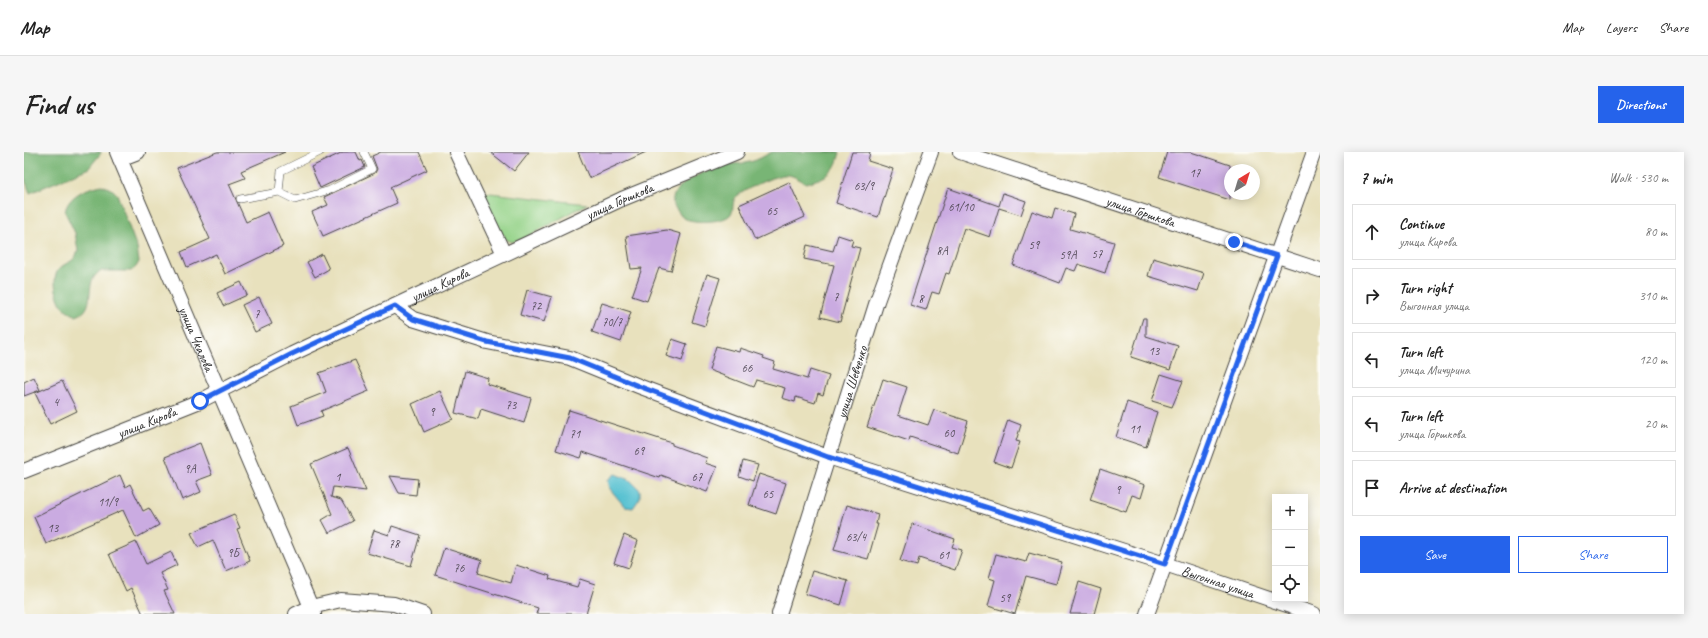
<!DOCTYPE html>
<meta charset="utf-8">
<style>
:root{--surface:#fff;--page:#f6f6f6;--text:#222;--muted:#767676;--line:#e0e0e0;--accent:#2563eb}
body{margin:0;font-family:Caveat,sans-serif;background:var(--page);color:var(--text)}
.controls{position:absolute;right:12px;bottom:12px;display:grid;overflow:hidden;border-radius:0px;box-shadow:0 2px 10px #0003}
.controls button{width:36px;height:36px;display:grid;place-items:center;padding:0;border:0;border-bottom:1px solid var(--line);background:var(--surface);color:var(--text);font:20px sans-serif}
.compass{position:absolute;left:1200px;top:12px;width:36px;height:36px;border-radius:50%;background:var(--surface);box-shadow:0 2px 10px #0003;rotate:38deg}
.stop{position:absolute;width:12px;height:12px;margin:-9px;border:3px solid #2563eb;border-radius:50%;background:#fff}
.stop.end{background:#2563eb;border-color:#fff;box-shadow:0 1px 4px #0008}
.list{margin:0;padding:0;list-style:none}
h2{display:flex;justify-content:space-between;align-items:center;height:52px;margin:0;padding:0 16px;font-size:17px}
h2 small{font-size:13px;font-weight:400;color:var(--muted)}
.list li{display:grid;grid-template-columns:26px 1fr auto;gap:12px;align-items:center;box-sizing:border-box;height:56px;margin:0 8px 8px;padding:0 8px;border:1px solid var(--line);border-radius:0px}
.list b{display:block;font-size:15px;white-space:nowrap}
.list p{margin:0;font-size:13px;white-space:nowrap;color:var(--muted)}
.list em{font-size:13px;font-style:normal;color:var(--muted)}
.actions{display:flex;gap:8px;padding:12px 16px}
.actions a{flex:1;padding:9px 0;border:1px solid var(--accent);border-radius:0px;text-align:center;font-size:14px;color:var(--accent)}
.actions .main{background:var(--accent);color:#fff}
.icon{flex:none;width:22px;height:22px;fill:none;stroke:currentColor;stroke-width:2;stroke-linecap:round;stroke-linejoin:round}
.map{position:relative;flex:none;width:1296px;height:462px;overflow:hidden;border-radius:0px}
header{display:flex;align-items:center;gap:24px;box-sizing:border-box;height:56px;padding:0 20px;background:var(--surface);border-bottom:1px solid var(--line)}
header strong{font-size:19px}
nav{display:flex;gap:22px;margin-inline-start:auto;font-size:14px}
.intro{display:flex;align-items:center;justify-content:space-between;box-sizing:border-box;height:96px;padding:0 24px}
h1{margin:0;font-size:28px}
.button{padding:10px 18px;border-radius:0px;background:var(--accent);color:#fff;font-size:14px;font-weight:700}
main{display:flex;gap:24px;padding:0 24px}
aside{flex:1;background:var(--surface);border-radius:0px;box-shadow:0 2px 10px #0003}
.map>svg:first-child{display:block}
</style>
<header>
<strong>Map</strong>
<nav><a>Map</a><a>Layers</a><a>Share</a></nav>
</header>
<div class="intro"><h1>Find us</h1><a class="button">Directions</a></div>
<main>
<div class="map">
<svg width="1296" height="462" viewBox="0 0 1296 462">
<rect width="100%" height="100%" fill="#fdfcf7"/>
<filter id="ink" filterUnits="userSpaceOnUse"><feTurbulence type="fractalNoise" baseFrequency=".025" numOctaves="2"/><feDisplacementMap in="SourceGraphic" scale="8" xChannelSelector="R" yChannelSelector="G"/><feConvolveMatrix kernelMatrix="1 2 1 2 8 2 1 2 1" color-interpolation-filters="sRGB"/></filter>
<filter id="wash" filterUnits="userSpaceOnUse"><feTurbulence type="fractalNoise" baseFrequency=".012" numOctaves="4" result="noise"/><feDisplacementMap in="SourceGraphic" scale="16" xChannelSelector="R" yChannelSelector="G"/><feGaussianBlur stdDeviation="0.9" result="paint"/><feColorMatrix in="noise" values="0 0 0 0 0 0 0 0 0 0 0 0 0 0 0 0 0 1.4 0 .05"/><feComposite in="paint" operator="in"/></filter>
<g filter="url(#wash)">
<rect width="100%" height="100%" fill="#e8e1bd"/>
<!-- green -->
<path fill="#95d389" stroke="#607f5a" d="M457,40l106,12 -66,36 -9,2 -9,-4z"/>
<!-- forest -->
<path fill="#78b575" stroke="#527050" d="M0,0h77v1l-12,15 -59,25 -6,-16z
M748,0h68c-5,22 -13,25 -34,31 -6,-3 -13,-8 -19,-8 -9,-2 -46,16 -52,23 -3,5 -1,13 -5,17 -7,8 -42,9 -49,1 -2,-4 -7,-8 -8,-13 -4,-19 38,-35 52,-38 8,-2 17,-1 25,-3 8,-2 14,-6 22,-10z
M78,33l11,5 4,4 20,54 2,14 -3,5 -5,4h-31c-3,3 -7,6 -8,10 -4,13 1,30 -16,35 -5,-3 -12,-7 -15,-12 -5,-9 -10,-28 -1,-36 9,-8 13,-4 18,-17l-3,-18 -10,-21c3,-17 22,-24 37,-27z"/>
<!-- water -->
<path fill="#56c1d1" stroke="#40767e" d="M591,322l15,6 10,10v8l-7,10 -8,-1 -15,-18 -2,-9z"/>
<g id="blocks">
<!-- building -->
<path fill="#caabe1" d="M193,0h68l-44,19 4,7 -16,6 17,38 22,-10 15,34 -58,28 -9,-20 -29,13 -6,-15 29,-13 -33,-71z
M319,0h13l4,9 2,-1 3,7 -45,21 -9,-21z
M357,0h38l8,18 -37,17 7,16 -74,33 -11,-24 16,-7 -4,-8 51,-24 2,-4 -5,-13z
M466,0h39l-15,19z
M554,0h68l-57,26z
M828,0h18l-2,9 25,8 -15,48 -42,-14z
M1143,0h24l39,13v35l-71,-23z
M765,30l16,35 -50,23 -16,-35z
M924,36l51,18 4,-13 23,8 -5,14 -22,-7 -9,29 -26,-9 -15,46 -3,-1 -7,21 -7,-2 -6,18 -16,-5z
M1031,56l19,6 -4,15 44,13 -9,31 -27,-9 -3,7 -9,-3 -6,15 -47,-18 19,-54 20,7z
M643,78l14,4 -10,37 -12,-3 -12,33 -15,-5 10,-28 -11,1 -5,-33z
M814,83l15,5 -2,6 9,2 -20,74 -20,-5 14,-52 -30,-6 3,-14 26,6z
M298,102l7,15 -14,8 -8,-15z
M1129,106l51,15 -6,18 -50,-15z
M683,122l13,4 -15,48 -13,-4z
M217,130l6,13 -24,11 -6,-13z
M503,138l25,7 -8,25 -24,-7z
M235,145l13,27 -17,8 -13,-27z
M578,151l29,9 -10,30 -29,-10z
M1119,166h3v18l32,10 -8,24 -39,-13z
M648,187l15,5 -5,17 -16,-5z
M692,194l23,6 1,-4 24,8 -1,2 12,4 -2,7 34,10 3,-9 19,6 -6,19 -5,-2 -3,10 -19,-6 -1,5 -13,-4 3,-10 -29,-8 -3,7 -44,-17z
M331,208l14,31 -48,20 2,5 -25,9 -7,-19 35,-14 -7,-19z
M441,219l23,7 -1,6 44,14 -7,25 -43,-14 -3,10 -23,-6z
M1137,222l22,7 -11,26 -20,-6z
M10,225l6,13 -16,6v-14z
M859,227l24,8 -9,28 30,10 6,-15 34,11 -10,32 -48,-16 -1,4 -42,-14z
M38,229l15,30 -27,13 -15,-31z
M416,239l13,28 -29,13 -12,-28z
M1103,250l30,10 -11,35 -30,-10z
M545,258l103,33v2l35,13 -2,5 12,4 -10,25 -46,-17 -1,3 -77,-26 -2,6 -25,-8z
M984,268l13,5 -5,16 4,1 -9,26 -17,-6z
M176,291l12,32 -16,6 5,11 -19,8 -17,-43z
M324,296l18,43 -33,-4 -2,10 10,3 12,21 -24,12 -7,-13 10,-6 -21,-50z
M719,309l15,4 -5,16 -14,-5z
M1076,317l45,16 -4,13 -9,-3 -6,17 -36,-12z
M735,322l27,9 -10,31 -27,-9z
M96,323l5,12 5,-3 13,27 6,-3 10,17 -23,13 -13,-28 -77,34 -12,-27z
M366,324l28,3 -2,16 -17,-2z
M823,353l31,9 -2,10h2l-10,35 -34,-9z
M210,362l6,14 -3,1 13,32 -24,10 -13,-31 -15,7 -7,-14z
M888,372l43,15 -3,8 10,3 -7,20 -36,-12 -2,8 -17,-5z
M368,374l28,9 -9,31 -44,-13 7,-23 15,5z
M600,383l14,6 -9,27 -15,-5z
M112,390l10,22 25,-12 6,13 -17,8 8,17 -4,1 11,23h-32l-12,-26 -5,3 -17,-37z
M420,396l38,12 -4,13 33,10 5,-18 34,11 -1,3 28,8 3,-8 15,5 -9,30h-50l2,-6 -103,-33z
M1005,401l33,9 -6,22 -30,-8 -11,38 -27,-8 7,-26 -6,-2 7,-24 30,8z
M788,419l36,10 -7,24 -36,-11z
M1055,430l22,7 -7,25h-24z"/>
</g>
</g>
<g filter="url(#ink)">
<use href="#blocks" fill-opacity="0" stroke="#474641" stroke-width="1"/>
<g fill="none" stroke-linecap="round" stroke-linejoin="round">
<defs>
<path id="service" d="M255,40l2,-21 39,-19
M216,47l39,-7 16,8 35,-10 42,-21 -8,-17"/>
<g id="minor">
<path id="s1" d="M93,0l197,462"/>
<path d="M432,0l48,102"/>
<path id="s2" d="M936,0l360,118"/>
<path d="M96,7l18,-7"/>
<path id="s3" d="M371,154l18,13 74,23 83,16 71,29 187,70 337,107 149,50"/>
<path id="s4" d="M0,319l176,-70 92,-47 330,-155 115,-47"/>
<path d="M272,462l15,-7 30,-7 53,4 29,10"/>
<path id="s5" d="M755,462l98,-313 54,-149"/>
<path d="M1123,462l167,-462"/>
</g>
</defs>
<!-- service casing -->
<use href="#service" stroke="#474641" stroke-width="8"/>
<!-- minor casing -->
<use href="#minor" stroke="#474641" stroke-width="16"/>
<!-- service -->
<use href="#service" stroke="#fff" stroke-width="7"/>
<!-- minor -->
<use href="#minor" stroke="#fff" stroke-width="14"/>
</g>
</g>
<g fill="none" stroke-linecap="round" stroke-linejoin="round" filter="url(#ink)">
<!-- route -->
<path stroke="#2563eb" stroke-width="5" d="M176,249l92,-47 103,-48 18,13 74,23 83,16 71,29 187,70 337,107 112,-308 -43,-14"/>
</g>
<g text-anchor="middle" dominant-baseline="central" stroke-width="3.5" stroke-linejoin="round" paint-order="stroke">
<!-- number labels -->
<g font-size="12" fill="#534b58">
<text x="1171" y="21">17</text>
<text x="840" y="34">63/9</text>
<text x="937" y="55">61/10</text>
<text x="748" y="59">65</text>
<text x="1010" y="93">59</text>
<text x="918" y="99">8А</text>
<text x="1073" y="102">57</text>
<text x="1044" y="103">59А</text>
<text x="812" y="145">7</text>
<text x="897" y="147">8</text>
<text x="512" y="154">72</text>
<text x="233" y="162">7</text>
<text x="588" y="170">70/7</text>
<text x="1130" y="199">13</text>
<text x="723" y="216">66</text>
<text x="32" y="250">4</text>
<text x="487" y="253">73</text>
<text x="408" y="260">9</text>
<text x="1111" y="277">11</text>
<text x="925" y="281">60</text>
<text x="551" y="282">71</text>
<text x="615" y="299">69</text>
<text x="166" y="317">9А</text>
<text x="314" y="325">1</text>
<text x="673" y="325">67</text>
<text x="1094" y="338">9</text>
<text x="744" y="342">65</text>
<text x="84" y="350">11/9</text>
<text x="29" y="376">13</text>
<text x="832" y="385">63/4</text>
<text x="370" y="392">78</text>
<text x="209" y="401">9Б</text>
<text x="920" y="403">61</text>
<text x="435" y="416">76</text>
<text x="981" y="446">59</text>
</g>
<!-- street labels -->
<g font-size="14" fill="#2b2b2b" stroke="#fdfcf7">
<text stroke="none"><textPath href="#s4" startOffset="654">улица Горшкова</textPath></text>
<text stroke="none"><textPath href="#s2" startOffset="190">улица Горшкова</textPath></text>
<text stroke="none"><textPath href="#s4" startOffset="456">улица Кирова</textPath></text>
<text stroke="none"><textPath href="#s1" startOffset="203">улица Чкалова</textPath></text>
<text stroke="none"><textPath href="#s5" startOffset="243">улица Шевченко</textPath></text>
<text stroke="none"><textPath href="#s4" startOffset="132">улица Кирова</textPath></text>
<text stroke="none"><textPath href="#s3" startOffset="870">Выгонная улица</textPath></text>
</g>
</g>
</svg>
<div class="controls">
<button>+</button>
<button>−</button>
<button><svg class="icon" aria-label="locate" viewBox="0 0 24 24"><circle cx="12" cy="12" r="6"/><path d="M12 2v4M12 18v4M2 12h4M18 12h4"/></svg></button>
</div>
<svg class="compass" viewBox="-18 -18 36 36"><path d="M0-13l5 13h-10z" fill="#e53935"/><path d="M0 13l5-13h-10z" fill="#767676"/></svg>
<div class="stop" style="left:176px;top:249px"></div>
<div class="stop end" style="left:1210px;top:90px"></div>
</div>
<aside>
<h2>7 min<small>Walk · 530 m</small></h2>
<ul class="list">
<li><svg class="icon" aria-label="ahead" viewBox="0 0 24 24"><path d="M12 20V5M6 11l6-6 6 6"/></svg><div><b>Continue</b><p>улица Кирова</p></div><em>80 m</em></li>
<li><svg class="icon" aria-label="right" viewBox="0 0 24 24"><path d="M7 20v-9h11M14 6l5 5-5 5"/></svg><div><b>Turn right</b><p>Выгонная улица</p></div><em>310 m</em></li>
<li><svg class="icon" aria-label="left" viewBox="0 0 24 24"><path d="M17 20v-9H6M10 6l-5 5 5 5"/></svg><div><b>Turn left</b><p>улица Мичурина</p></div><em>120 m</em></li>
<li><svg class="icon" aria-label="left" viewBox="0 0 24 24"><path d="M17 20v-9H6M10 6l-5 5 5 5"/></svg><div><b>Turn left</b><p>улица Горшкова</p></div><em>20 m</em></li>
<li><svg class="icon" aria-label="arrive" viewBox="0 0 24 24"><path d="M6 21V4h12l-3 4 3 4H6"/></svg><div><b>Arrive at destination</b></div></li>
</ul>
<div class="actions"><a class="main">Save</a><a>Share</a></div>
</aside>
</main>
